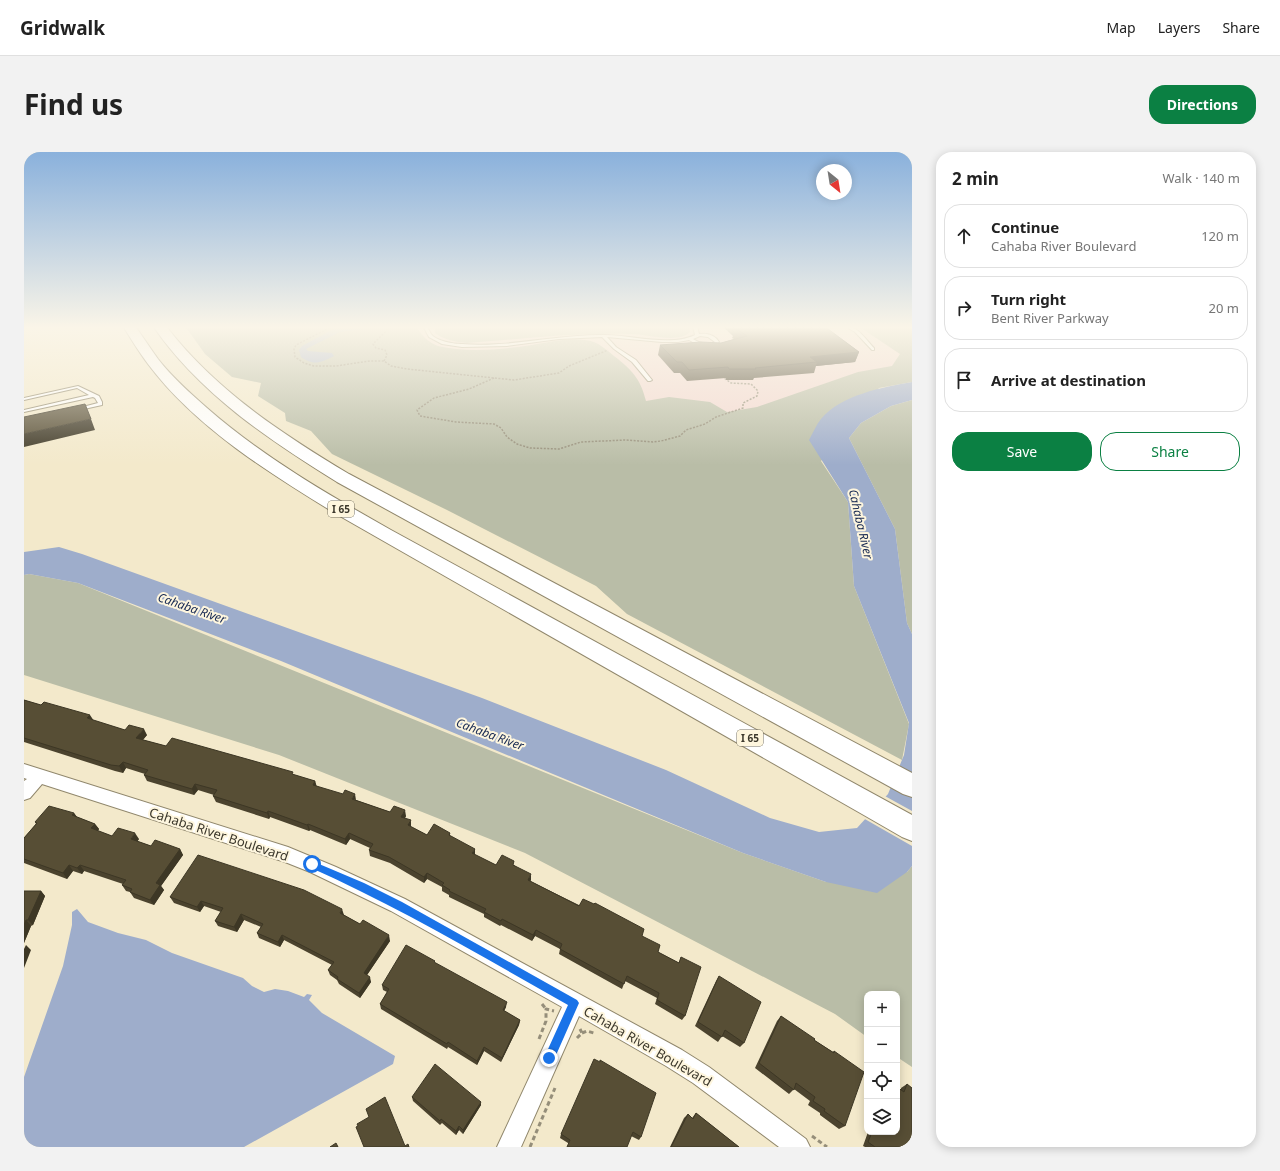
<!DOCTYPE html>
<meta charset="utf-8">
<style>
:root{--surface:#fff;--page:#f2f2f2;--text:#222;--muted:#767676;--line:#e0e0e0;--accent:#0b8043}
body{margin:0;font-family:"Noto Sans",sans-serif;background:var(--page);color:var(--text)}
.controls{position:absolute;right:12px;bottom:12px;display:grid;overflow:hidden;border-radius:8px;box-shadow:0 2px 10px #0003}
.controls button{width:36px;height:36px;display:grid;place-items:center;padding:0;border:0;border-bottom:1px solid var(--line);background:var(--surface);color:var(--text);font:20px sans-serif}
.compass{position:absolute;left:792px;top:12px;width:36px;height:36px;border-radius:50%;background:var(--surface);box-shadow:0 2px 10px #0003;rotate:150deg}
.stop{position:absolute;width:12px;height:12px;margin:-9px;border:3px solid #1a73e8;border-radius:50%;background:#fff}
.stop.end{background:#1a73e8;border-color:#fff;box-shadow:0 1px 4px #0008}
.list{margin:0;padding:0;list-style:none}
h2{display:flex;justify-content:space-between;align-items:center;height:52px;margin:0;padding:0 16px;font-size:17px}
h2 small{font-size:13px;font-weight:400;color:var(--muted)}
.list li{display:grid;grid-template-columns:26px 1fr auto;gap:12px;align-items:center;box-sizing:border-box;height:64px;margin:0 8px 8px;padding:0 8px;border:1px solid var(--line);border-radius:16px}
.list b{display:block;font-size:15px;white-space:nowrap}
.list p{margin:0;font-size:13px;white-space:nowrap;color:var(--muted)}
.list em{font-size:13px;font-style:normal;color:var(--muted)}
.actions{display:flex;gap:8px;padding:12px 16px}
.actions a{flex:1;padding:9px 0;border:1px solid var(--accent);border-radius:16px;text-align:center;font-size:14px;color:var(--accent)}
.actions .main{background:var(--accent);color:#fff}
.icon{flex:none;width:22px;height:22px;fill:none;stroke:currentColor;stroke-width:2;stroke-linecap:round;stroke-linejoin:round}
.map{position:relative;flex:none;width:888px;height:995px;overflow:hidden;border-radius:16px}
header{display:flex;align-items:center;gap:24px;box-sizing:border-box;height:56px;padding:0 20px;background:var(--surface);border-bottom:1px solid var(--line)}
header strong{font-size:19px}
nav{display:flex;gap:22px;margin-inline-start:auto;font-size:14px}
.intro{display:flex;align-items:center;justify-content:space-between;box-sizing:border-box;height:96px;padding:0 24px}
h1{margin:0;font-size:28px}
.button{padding:10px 18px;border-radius:16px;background:var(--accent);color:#fff;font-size:14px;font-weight:700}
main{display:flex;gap:24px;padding:0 24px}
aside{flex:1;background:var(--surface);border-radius:16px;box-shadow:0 2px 10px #0003}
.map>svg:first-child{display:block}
</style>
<header>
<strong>Gridwalk</strong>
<nav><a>Map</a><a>Layers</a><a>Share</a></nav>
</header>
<div class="intro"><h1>Find us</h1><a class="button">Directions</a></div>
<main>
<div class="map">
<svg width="888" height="995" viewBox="0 0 888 995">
<rect width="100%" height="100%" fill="#f3e9cb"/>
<!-- commercial -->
<path fill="#f3d9d3" d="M236,174h652v40l-185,65z"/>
<!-- green -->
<path fill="#b9bda7" d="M161,174h231c4,8 13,17 22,20 25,6 55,4 80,1 21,-2 45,-10 67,-7 14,1 22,11 33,19 16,13 23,22 28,42l23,-4 41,5 17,10 30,-5 101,-35 34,-6 8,-12 -42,-28h54v56l-33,6 -58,73 27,41 6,84 55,138 -7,36 -275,-146 -31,-28 -149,-76 -115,-56 -21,-23 -25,-10 -1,-8 -27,-17 3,-13 -29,-6 -27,-23z
M411,174h253l2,6c-12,12 -43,2 -59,2 -55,-2 -109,5 -164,9 -12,-1 -22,-3 -32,-10z
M888,248v234l-5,-11 -12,-94 -46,-91 12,-15 30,-17z
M5,422l49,9 665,270 83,29 81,-10 5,-6v201l-15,-10v-63h-30v43l-32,-23 -310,-161 -246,-98 -255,-80v-100z"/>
<!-- water -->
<path fill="#9eadcb" d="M315,174h41l-2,2 -38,4 -34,17 2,2 24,2 2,3c-14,7 -20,10 -33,1l-2,-7 3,-4z
M888,230v18l-21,6 -30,17 -12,15 46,91 12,94 5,11v232l-5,6 -30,21 -51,-11 -83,-29 -462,-192 -203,-78 -49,-9 -5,1v-23l35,-5 23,7 400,144 184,72 104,48 49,14 38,-4 31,-34 16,-39 5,-32 -55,-137 -6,-84 -39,-62c4,-7 7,-15 12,-21 20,-24 62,-32 91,-37z
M53,757l11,13 30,11 28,7 26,13 71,25 9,8 12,6 11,-3 13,2 16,6 3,-3 5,1 -3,5 13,13 73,43 -2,8 -149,83h-220v-70l39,-111 9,-41v-13z"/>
<!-- pier -->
<path fill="#f3e9cb" d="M859,643l29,16v35l-49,-28z"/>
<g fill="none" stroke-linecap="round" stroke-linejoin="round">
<defs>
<path id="service" d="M399,174h4c1,3 3,6 4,8 5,7 23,10 31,10 48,4 95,-10 143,-9 27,0 65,12 90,0l-2,-9h4l2,8c8,-1 16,1 20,8l-4,3 -8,2 -9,-2 -9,-5 -11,2h-16l-55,-5 9,10 20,13 16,20 -2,1h-2l-16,-19 -18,-13 -12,-12 -43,2 -52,7 -45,1 -20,-3 -13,-7zM676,184l8,1 7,5c-8,4 -15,1 -22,-3z
M821,174c13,0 21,14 29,22v2h-2l-17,-18z
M54,234l21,10 3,6v3l-27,6v-2l23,-6 -3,-5 -2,-1 -69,15v-2l65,-15 -12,-7 -53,12v-2z"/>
<path id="minor" d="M0,612l264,83 48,20 69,32 277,151 27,17 97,72 4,8h-31l-86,-64 -27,-17 -87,-50 -58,131h-24l65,-140 -171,-96 -81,-39 -25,-10 -243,-78 -12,14 -6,2v-19l3,-2 -3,-1z"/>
<path id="motorway" d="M99,174h12c8,11 15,22 23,33 14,18 32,34 49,49 56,49 120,86 184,122l521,285v26l-10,-4 -40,-23 -524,-299c-67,-41 -142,-87 -190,-151 -9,-12 -17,-25 -25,-38z
M129,174h13c49,64 115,107 183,148l563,299v24l-9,-3 -566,-312c-69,-43 -137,-88 -184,-156z"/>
</defs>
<!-- service casing -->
<use href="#service" stroke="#90876c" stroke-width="2"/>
<!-- minor casing -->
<use href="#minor" stroke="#90876c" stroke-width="2"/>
<!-- motorway casing -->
<use href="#motorway" stroke="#90876c" stroke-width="2"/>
<!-- path-far1 -->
<path stroke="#958e7a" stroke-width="1.5" stroke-dasharray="2 1.5" stroke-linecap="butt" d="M309,174l-37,19 -2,4 1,8 9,6 10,3h22l34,-5h14l7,5 16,3 107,11 45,-7 10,-7 39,-16
M360,209l3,-6 -2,-5 -9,-2 -3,-4 13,-13 1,-2 -2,-3
M470,226l-25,11 -35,9 -17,12 3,6 36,6 38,2 7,4 6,9 10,7 13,4 29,1 22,-7 44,-2 28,2 8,-1 19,-5 6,-6 19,-6 11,-7 27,-9v-5l14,-7 1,-5 -7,-7 -20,-1 -7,-5"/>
<!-- path -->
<path stroke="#958e7a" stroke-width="3" stroke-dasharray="4.5 3" stroke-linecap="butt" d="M518,852l4,5
M558,881l5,-2 7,2
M553,886l5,-5 -2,-4
M515,887l7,-18v-12l8,2
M788,984l15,11
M506,995l25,-59"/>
<!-- service -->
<use href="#service" fill="#fff" fill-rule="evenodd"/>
<!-- minor -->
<use href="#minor" fill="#fff" fill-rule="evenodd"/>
<!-- motorway -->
<use href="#motorway" fill="#fff" fill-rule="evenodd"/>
</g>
<!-- wall -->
<path fill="#4b432e" d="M698,174h102l35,26 -4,10 -39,4 -2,7 -60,5 -1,2h-27v-2l-39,3 -7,-8h-6l-16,-18 2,-10 61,-2 13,-4 -2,-1 1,-2z
M0,548l101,30 22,5 -4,5 23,6 128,29 21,6 1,5 74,26 16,4 -1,2 6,9 16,8 23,-2v3l25,19 21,10h18l17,15 -1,1 112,55 16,16 21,11 2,-6 4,59 -3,4 -27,-16 2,-6 -32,-17 -3,8 -63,-35 1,-5 -25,-13 -3,5 -31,-16 -1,1 -16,-9v-3l-35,-17v-2l-7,-4v-4l-15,-8 -3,4 -34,-20 -20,-7 -1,-6 1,-2 -20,-9 -4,6 -36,-15 -1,1 -39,-14 -1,2 -53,-17 -3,-6 1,-1 -16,-5 -4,5 -47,-14 -3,-6 1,-1 -19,-6 -3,5 -8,-2 -91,-29z
M50,661l3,4 18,7 4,5 -1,2 14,5 27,3 -2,2 14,5 29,3 3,6 -22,31 3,4 -10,15 -20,-7 -4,-6 -4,-1 -4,-6 1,-1 -39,-13 -2,3 -9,-3 -6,8 -43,-16v-25l12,-14 -1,-2z
M0,739h17l4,5 -12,29 -2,1 -7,17z
M146,745l174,18 46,26 -23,34 4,7 -11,16 -21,-14 -2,-4 -7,-5 -2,-5 4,-5 -48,-25 -4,7 -21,-9 -2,-5 4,-6 -17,-7 -7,12 -19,-6 -3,-5 6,-9 -17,-6 -4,6 -26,-9z
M411,811l71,44 -2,4 16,9 -1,5 -18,37 -17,-11 -7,14 -29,-18 -1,2 -66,-40 -1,-5 7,-12 -4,-2 -1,-5z
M695,824l25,67 -4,4 -18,-11 -4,6 -23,-16 21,-45z
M757,864l33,24 19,12 1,-1 11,75 -6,3 -19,-14v-2l-12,-8 2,-4 -16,-12 -5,5 -34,-26 22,-47z
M576,910l41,75 -2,3 -8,-4 -63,7 -8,-5 1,-4z
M883,932l5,63h-47l-2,-1 5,-14h29l4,-42v-2z
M388,945l69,8 -18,29 -4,-4 -3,5 -14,-12 -2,2 -27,-24z
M672,961l43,34h-69l14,-29 4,-4 4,4z"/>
<!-- shaded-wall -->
<path fill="#3d3725" d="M835,200l-4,10 -39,4 1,-4 -7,-5z
M67,267l4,11 -71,17v-13z
M66,563l4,6 -7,-3z
M120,577l3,6 -8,9 -3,-6z
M99,610l3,6 -3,5 -4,-7z
M291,629l2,6 -4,-2z
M171,632l3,6 -4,5 -2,-6z
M331,642l1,6 -4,-1z
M381,658l1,6 -4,7 -1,-6z
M244,659l2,6 -1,2 -2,-6z
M50,661l4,6 -6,-4z
M387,668v6l-2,5 -1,-6z
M71,672l4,5 -4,5 -4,-6z
M284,672l2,6 -1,1 -2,-6z
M111,681l4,6 -4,6 -4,-6z
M325,681l1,6 -4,6 -1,-6z
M156,697l3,6 -22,31 3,4 -10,15 -4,-5 6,-17z
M451,697v5l-3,5v-6z
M45,713l4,6 -6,8 -4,-6z
M56,713l4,6 -2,3 -5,-6z
M403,721v6l-3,4v-6z
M507,722v6l-4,6 1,-6z
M17,739l4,5 -12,29 -5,-5z
M177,749l3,5 -4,6 -3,-5z
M318,757l2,6 -3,4 -1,-6z
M217,762l3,6 -7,12 -3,-5z
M2,768l5,6 -7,17v-18z
M512,778l-1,6 -3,5 1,-6z
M258,783l2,5 -4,7 -2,-5z
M365,783l1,6 -25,37 -1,-5z
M2,793l5,5 -7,18v-19z
M346,825l1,5 -11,16 -1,-5z
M483,850l-1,5 -4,8 1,-5z
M496,868l-1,5 -18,37 1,-4z
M460,895v4l-7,14v-4z
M457,950v3l-18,29v-4z
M435,974v4l-3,5v-4z"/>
<!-- building -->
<path fill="#574e35" stroke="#3d3725" d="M711,174h89l35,26 -49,5 7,5 -62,6 1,1h-27l-1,-2 -39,3 -7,-8h-5l-17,-17 41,-3 20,1 26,-7 -12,-8h2z
M61,252l6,15 -67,15v-17z
M0,548l17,5 3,-3 46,13 -3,3 38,12 4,-5 15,4 -8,9 30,8 6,-8 121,34 -1,2 23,7 -2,4 30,9 2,-4 10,4 -3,5 38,13 4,-6 11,4 -4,7 10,3 -3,5 19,10 7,-11 16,9 -1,2 26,14 -3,4 24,12 6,-10 12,6 -1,4 18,9 -3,6 51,26 4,-7 11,5 1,-1 49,26 -2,7 18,9 -2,7 21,11 2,-6 20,10 -16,49 -28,-16 2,-7 -32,-17 -3,8 -64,-35 2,-5 -26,-14 -3,5 -31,-16 -1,2 -17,-9 2,-3 -37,-18 1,-1 -8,-5 2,-2 -17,-10 -3,4 -35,-20 -20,-7 4,-6 -24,-11 -4,6 -37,-15 -1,1 -39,-14 -1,2 -54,-17 4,-6 -22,-6 -3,5 -48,-14 4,-5 -25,-8 -4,4 -8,-1 -87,-27z
M25,654l25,7 -2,2 23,9 -4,4 21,8 6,-8 17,5 -4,6 20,7 4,-6 25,9 -24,34 4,2 -10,15 -20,-8 2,-3 -10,-4 4,-5 -46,-15 -3,3 -8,-3 -6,8 -39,-14v-21l13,-15 -2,-1z
M174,703l106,35 38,19 -2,4 20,11 3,-4 26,15 -25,38 6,4 -11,16 -22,-14 1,-2 -10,-7 6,-8 -52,-27 -4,7 -21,-9 6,-9 -22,-10 -7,13 -19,-6 8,-13 -22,-7 -4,6 -27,-10z
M0,739h17l-13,29h-2l-2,5z
M382,793l29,16 -1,1 73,40 -4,8 17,10 -18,38 -18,-11 -7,14 -29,-19 -1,2 -67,-40 9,-15 -7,-4z
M695,824l42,26 -17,41 -19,-13 -3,7 -24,-15z
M757,864l34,23 -1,1 20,13v-2l30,21 -19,54 -21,-15 1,-2 -12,-8 2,-4 -19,-14 -2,7 -35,-27z
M570,907l6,3v-2l56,33 -15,44 -8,-5 -6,15h-60l3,-7 -9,-6z
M411,912l46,38 -18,28 -4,-4 -3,5 -15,-12 -1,2 -28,-24z
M883,932l5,4v59h-37l-7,-5 4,-10h25v-45l7,5z
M361,945l20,49 3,-2 1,3h-45l-8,-20 2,-1 -1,-2 12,-7 -3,-8z
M672,961l43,34h-68l17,-33 5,5z
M312,991l2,4h-8z"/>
<!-- sky -->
<linearGradient id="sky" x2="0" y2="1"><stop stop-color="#8ab1dc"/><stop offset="0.56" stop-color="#faf5e8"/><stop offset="1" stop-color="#faf5e8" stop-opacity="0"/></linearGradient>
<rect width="888" height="313" fill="url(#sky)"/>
<!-- route -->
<path fill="#1a73e8" d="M288,709l52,22 38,19 175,98 2,3 -26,59 -4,1 -3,-1 -2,-4 24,-53c-85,-48 -169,-98 -259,-138l-1,-3 1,-2z"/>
<g text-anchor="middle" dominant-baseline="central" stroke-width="4" stroke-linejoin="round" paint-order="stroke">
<!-- shield labels -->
<g fill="#fef6de" stroke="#767161" stroke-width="1">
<rect x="304" y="349" width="26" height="16" rx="3"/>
<rect x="713" y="578" width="26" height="16" rx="3"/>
</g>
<g font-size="10" font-weight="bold" fill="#3c382c">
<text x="317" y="357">I 65</text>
<text x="726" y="586">I 65</text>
</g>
<!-- water labels -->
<g font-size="12" font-style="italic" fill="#182a53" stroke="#fef6de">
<text transform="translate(837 372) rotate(77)">Cahaba River</text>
<text transform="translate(168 456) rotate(19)">Cahaba River</text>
<text transform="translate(466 582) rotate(20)">Cahaba River</text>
</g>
<!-- near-street labels -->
<g font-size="13" fill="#3c382c" stroke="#fef6de">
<text transform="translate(195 682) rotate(18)">Cahaba River Boulevard</text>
<text transform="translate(624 894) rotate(30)">Cahaba River Boulevard</text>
</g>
</g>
</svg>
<div class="controls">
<button>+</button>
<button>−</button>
<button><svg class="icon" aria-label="locate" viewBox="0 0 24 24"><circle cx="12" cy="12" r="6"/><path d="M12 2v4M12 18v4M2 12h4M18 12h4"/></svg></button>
<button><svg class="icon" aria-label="layers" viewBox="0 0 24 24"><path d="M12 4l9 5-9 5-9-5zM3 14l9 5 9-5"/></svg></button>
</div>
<svg class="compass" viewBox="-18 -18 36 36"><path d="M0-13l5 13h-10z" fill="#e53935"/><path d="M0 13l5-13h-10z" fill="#767676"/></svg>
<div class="stop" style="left:288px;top:712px"></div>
<div class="stop end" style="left:525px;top:906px"></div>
</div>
<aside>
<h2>2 min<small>Walk · 140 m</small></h2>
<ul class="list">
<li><svg class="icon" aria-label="ahead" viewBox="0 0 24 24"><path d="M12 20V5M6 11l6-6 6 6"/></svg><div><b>Continue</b><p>Cahaba River Boulevard</p></div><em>120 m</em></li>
<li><svg class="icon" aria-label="right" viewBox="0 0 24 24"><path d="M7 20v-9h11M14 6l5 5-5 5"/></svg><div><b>Turn right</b><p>Bent River Parkway</p></div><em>20 m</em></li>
<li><svg class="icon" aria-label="arrive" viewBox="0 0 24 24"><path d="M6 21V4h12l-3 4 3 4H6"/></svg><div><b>Arrive at destination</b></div></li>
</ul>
<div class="actions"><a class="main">Save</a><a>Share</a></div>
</aside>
</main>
